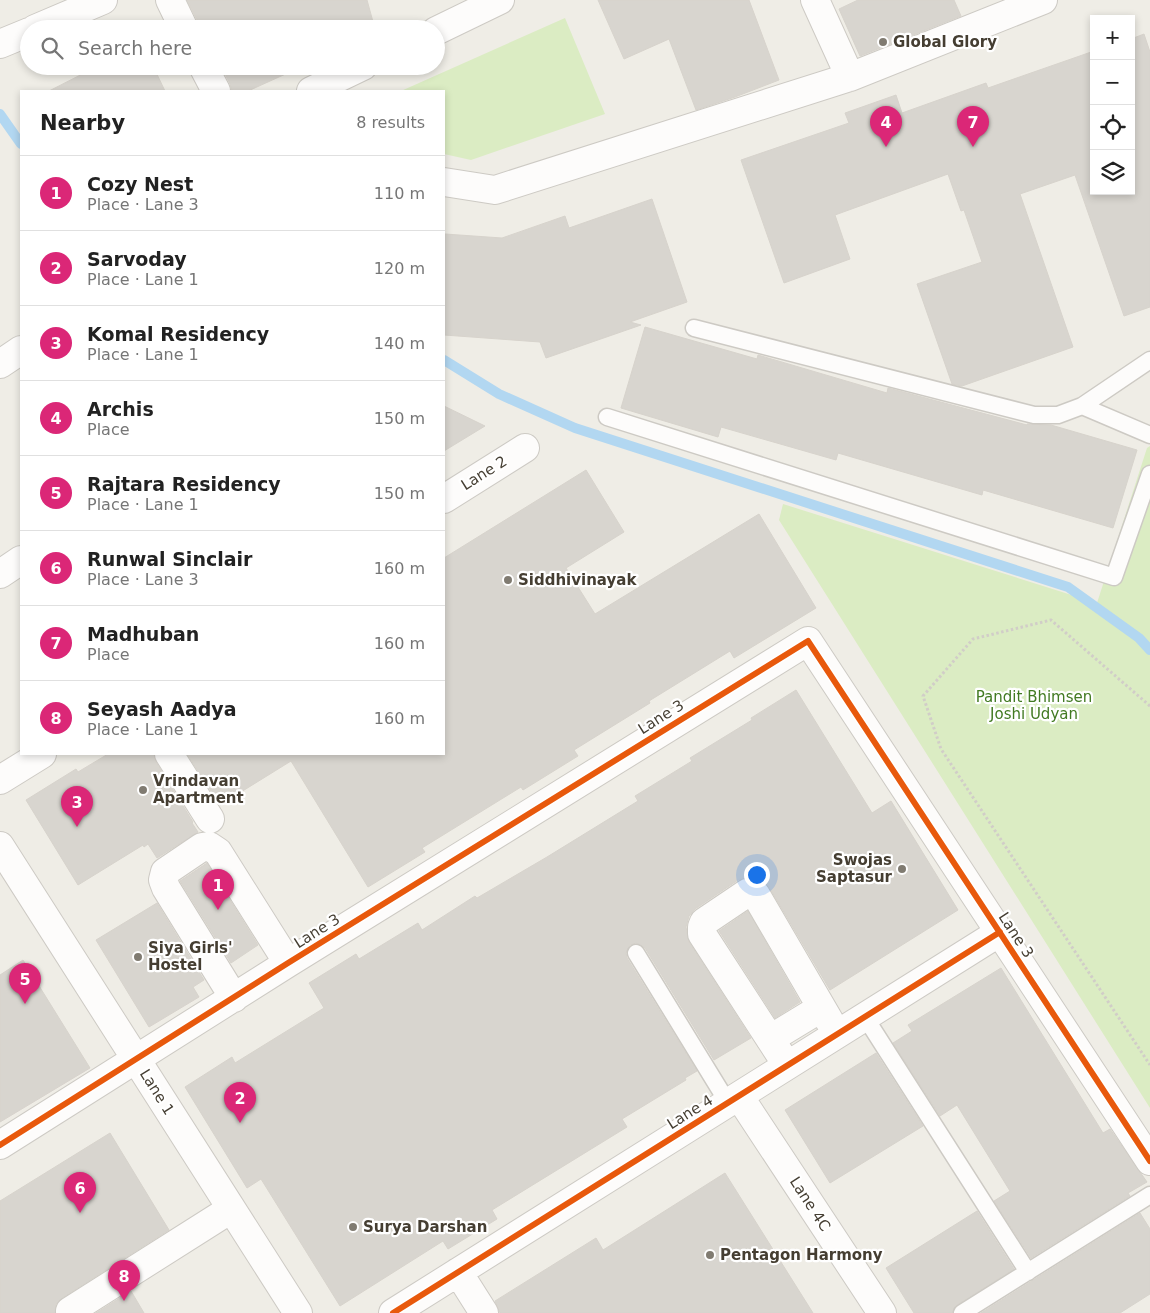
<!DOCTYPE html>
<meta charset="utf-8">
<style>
:root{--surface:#fff;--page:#f2f2f2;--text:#222;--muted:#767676;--line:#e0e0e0;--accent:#db2777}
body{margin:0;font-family:"DejaVu Sans",sans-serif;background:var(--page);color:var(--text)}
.controls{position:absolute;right:15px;top:15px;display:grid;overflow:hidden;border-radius:0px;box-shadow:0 2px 8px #0003}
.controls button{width:45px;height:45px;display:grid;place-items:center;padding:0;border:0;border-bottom:1px solid var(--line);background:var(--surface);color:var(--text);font:25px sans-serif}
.you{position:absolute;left:756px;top:874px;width:18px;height:18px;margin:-12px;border:4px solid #fff;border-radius:50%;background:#1a73e8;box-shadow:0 0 0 8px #1a73e833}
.badge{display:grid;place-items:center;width:32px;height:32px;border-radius:50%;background:var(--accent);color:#fff;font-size:16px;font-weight:700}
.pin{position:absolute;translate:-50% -41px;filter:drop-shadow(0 1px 2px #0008)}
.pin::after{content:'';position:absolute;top:26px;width:18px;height:15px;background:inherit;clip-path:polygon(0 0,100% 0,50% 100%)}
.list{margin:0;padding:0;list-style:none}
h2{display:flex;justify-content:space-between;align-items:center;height:65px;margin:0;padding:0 20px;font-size:21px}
h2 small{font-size:16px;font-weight:400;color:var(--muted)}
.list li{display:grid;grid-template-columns:32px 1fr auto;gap:15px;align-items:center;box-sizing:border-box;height:75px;padding:0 20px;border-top:1px solid var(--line)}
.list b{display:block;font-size:19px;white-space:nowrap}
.list p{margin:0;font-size:16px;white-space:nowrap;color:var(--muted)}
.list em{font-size:16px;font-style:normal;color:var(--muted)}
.icon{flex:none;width:28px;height:28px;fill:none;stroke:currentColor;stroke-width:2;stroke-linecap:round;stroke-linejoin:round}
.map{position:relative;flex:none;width:1150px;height:1313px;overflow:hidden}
.search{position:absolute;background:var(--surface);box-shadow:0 2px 8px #0003;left:20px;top:20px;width:425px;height:55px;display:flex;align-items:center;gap:12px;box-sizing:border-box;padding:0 18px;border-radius:28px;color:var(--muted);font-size:19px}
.panel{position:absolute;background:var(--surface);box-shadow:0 2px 8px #0003;left:20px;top:90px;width:425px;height:665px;border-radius:0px}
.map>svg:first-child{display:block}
</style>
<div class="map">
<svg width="1150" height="1313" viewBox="0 0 1150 1313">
<rect width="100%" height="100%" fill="#efede6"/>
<!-- green -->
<path fill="#dbecc3" d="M565,18l40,96 -134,46 -27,-6v-63h-43z
M1150,446v662l-371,-588 4,-16 314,99 50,-155z"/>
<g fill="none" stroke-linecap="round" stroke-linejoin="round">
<!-- stream -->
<path stroke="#b2d7f1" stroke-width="10" d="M0,114l21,30
M444,360l55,34 76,34 493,159 71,51 11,12"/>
</g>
<!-- building -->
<path fill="#d8d5cf" stroke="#d7d3cc" d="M187,0h180l8,29h-176l-1,-7z
M598,0h151l30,80 -44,17 -39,13 -27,-71 -45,20z
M858,0h96l7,16 -101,40 -21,-47z
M1144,34l6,18v255l-26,9 -49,-141 -55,19 53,153 -111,39 -10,-2 -35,-100 65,-22 -18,-52 -3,1 -13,-37 -113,41 15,44 -66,24 -43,-123 108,-37 -4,-10 51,-18 6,18 84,-30 2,5 106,-37v140h37v-152z
M98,66h55l12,25h-116z
M221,66h66l3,6 -42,19h-16l-2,-7z
M652,199l35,103 -57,20 11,3 -95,33 -6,-16 -96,-7v-83l1,-18 57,4 63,-22 4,12z
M645,327l112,32 1,-4 129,38 1,-5 139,37v-1l24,1 86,25 -24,78 -130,-38 -1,5 -144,-42 -2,7 -115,-33 -3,10 -97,-29z
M444,406l41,20 -41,25z
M586,470l38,62 -58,36 29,46 164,-100 57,94 -82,50 -4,-7 -81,50 1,2 -76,47 4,6 -55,34 -2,-3 -99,61 3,4 -57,35 -77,-126 -71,44 -33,-51h257v-196z
M796,690l76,123 19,-12 67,109 -128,80 -61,-103 -6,-6 -11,-4 -14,3 -43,29 -6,7 -3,11 3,15 62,96 -37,22 -69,-112 -9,-5 -6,2 -4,8 1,5 70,113 -12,7 1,2 -64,39 5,8 -135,83 5,9 -49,30 -5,-8 -103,65 -79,-127 -14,9 -62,-101 47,-30 3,6 89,-55 -15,-25 47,-29 3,5 59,-36 4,7 53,-34 2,2 70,-41 91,-56 -3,-5 57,-35 -2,-3 62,-38 -1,-2z
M108,754h46l2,8 37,60 -1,1 6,9 -41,26 -9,-14 -4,3 -1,-2 -65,40 -52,-85 50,-31 2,3z
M207,863l51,82 -27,18 -51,-82z
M157,903l47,77 -11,7 6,10 -50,30 -53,-87z
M748,911l52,91 -25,16 -56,-87z
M23,960l67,108 -90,54v-147z
M1001,968l102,165 7,-4 37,53 -19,11 2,3 -99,62 -37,-57 16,-10 -53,-86 -17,11 -47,-73 19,-12 -4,-6z
M876,1053l47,73 -93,57 -45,-73z
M110,1133l59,97 -107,68 -6,6 -1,9h-55v-112z
M725,1173l88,140h-313l-5,-12 101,-63 7,12z
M977,1211l37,58 -57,36 -5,8h-38l-28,-45z
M1140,1213l10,16v65l-30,19h-139z
M131,1291l13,22h-48z"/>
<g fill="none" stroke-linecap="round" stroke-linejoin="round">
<defs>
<path id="lane" d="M694,328l340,87h24l24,-9 68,-46
M1082,406l68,29
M607,417l507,160 36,-103
M636,953l92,150
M865,1017l163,255
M962,1313l188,-118"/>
<path id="street" d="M170,0l14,29
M815,0l35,77
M35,29l68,-29
M436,31l64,-31
M0,44l29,-12
M203,66l13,25
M311,91l52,-25
M444,182l51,8 355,-113 193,-77
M0,364l21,-14
M444,499l81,-51
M0,574l21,-14
M169,754l41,65
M0,780l42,-26
M0,846l298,467
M234,998l-68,-110 -3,-8 2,-8 37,-25 7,-1 9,6 70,111
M770,1039l51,-31
M787,1065l-85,-131v-7l2,-5 43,-29h5l4,2 81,139
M739,1096l143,217
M0,1145l288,-182 520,-322 342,520
M458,1272l26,41
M70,1311l161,-102
M393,1313l607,-381"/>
</defs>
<!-- lane casing -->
<use href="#lane" stroke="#cdcac4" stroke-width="19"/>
<!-- street casing -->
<use href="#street" stroke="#cdcac4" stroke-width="30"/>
<!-- path -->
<path stroke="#d1cdc8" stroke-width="3" stroke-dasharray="2.5 2.5" stroke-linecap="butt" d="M1150,706l-99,-86 -78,19 -50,57 18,53 209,316"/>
<!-- lane -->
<use href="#lane" stroke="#fdfcfb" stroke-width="16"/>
<!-- street -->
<use href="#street" stroke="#fdfcfb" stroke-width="28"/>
<defs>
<path id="cycleway" d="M0,1145l288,-182 520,-322 342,520
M393,1313l607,-381"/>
</defs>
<!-- cycleway casing -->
<use href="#cycleway" stroke="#fff" stroke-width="9"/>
<!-- cycleway -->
<use href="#cycleway" stroke="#e8590c" stroke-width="6"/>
</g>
<!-- markers -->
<g fill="#807b71" stroke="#fff" stroke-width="2">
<circle cx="883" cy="42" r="5"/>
<circle cx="508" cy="580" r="5"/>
<circle cx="143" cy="790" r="5"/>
<circle cx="902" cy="869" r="5"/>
<circle cx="138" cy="957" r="5"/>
<circle cx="353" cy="1227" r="5"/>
<circle cx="710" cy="1255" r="5"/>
</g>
<g text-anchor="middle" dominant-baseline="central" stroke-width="4.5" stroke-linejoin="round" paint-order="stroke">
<!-- poi labels -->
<g font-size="15" font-weight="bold" fill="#453e32" stroke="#fff" text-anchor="start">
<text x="893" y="42">Global Glory</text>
<text x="518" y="580">Siddhivinayak</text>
<text x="153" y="781">Vrindavan<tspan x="153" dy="17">Apartment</tspan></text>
<text x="892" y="860" text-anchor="end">Swojas<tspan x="892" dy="17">Saptasur</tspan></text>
<text x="148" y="948">Siya Girls'<tspan x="148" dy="17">Hostel</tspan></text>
<text x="363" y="1227">Surya Darshan</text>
<text x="720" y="1255">Pentagon Harmony</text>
</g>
<!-- street labels -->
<g font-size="15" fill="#453e32" stroke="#fff">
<text transform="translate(484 473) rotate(-32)">Lane 2</text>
<text transform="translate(661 717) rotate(-32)">Lane 3</text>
<text transform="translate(317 931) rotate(-32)">Lane 3</text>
<text transform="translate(1016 935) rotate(57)">Lane 3</text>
<text transform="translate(157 1092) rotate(58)">Lane 1</text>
<text transform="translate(690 1112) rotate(-32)">Lane 4</text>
<text transform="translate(810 1204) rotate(57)">Lane 4C</text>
</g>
<!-- park labels -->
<g font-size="15" fill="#427a22" stroke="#fff">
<text x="1034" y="697">Pandit Bhimsen<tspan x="1034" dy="17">Joshi Udyan</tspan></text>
</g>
</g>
</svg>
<div class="controls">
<button>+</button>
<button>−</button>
<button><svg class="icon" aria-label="locate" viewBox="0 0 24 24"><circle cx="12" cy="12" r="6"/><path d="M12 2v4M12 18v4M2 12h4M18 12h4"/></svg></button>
<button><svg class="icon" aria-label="layers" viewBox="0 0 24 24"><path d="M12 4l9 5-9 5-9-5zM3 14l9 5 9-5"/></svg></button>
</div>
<div class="you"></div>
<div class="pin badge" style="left:218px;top:910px">1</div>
<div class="pin badge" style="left:240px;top:1123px">2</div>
<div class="pin badge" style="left:77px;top:827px">3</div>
<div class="pin badge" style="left:886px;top:147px">4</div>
<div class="pin badge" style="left:25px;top:1004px">5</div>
<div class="pin badge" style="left:80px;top:1213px">6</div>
<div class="pin badge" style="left:973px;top:147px">7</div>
<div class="pin badge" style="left:124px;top:1301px">8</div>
<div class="search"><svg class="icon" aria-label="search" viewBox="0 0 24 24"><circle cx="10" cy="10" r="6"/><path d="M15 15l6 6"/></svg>Search here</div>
<section class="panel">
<h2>Nearby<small>8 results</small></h2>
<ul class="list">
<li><span class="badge">1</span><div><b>Cozy Nest</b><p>Place · Lane 3</p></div><em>110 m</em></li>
<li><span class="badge">2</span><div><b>Sarvoday</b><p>Place · Lane 1</p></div><em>120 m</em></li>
<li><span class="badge">3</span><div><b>Komal Residency</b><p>Place · Lane 1</p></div><em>140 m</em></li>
<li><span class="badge">4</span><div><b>Archis</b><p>Place</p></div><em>150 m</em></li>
<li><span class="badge">5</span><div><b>Rajtara Residency</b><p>Place · Lane 1</p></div><em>150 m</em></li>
<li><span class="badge">6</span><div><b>Runwal Sinclair</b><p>Place · Lane 3</p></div><em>160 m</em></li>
<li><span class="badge">7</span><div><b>Madhuban</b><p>Place</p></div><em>160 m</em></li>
<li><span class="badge">8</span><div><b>Seyash Aadya</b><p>Place · Lane 1</p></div><em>160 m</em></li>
</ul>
</section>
</div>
